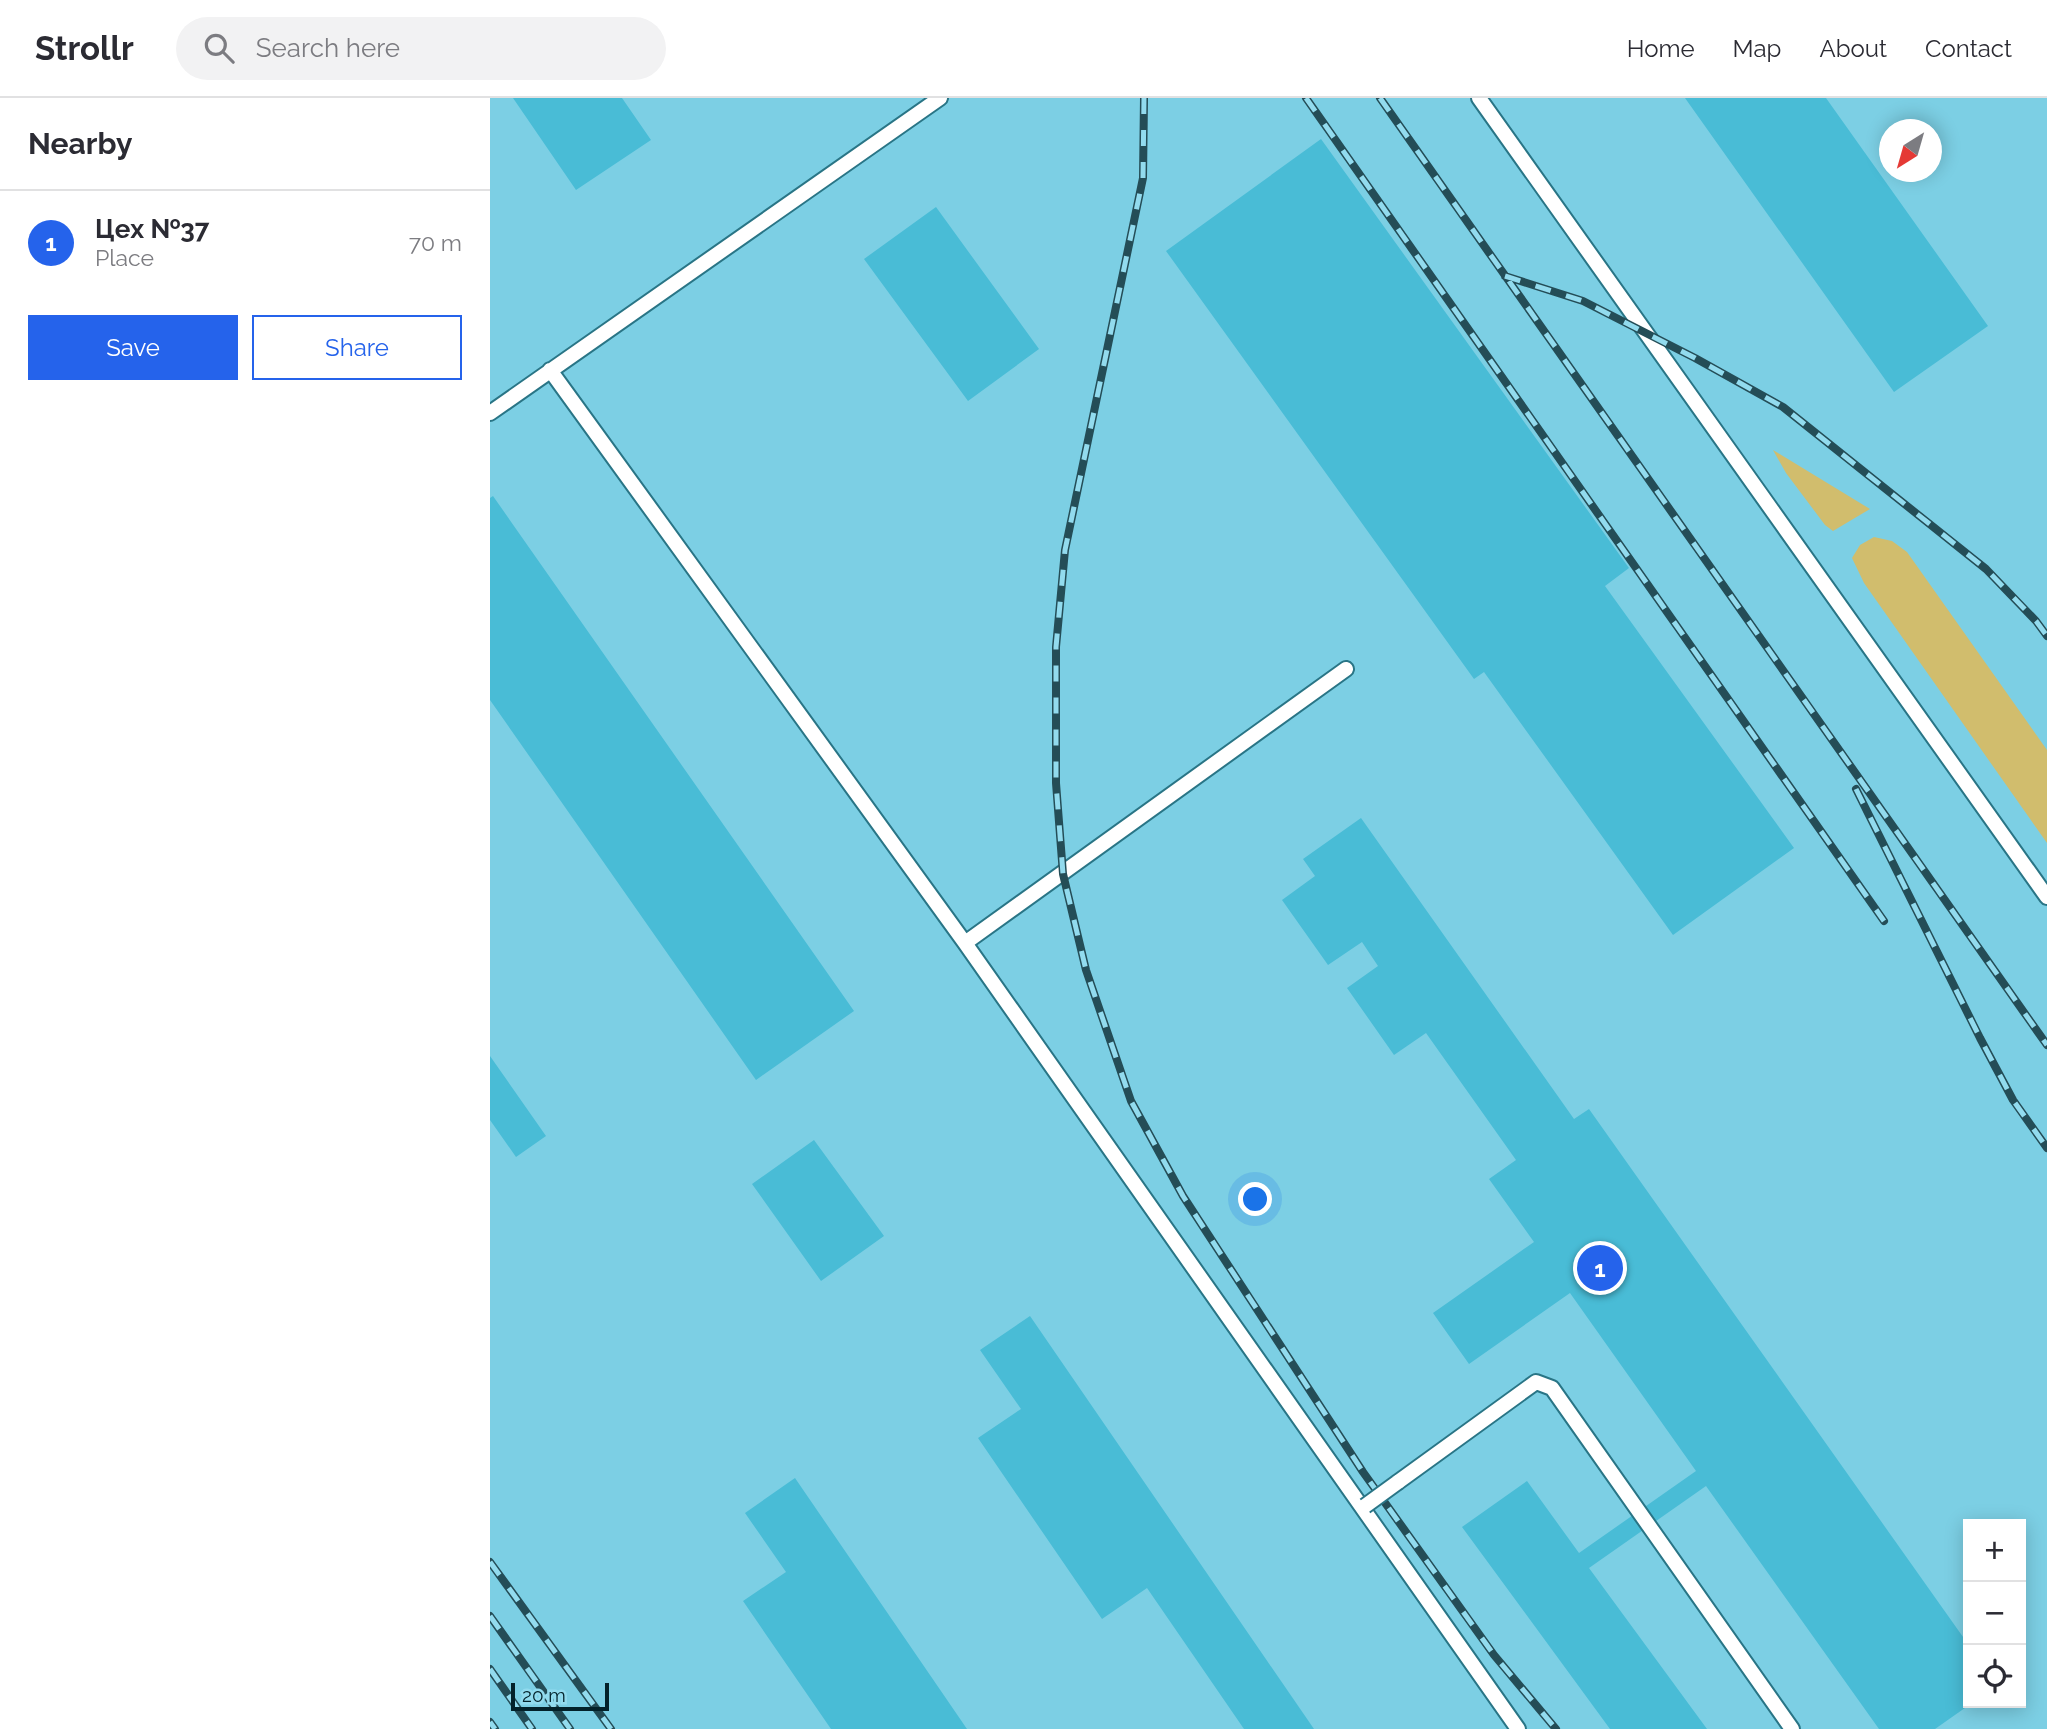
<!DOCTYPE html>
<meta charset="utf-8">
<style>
:root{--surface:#fff;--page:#f2f2f3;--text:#2b2b33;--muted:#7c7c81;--line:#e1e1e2;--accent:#2563eb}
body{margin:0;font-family:Raleway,sans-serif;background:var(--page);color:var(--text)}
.controls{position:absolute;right:21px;bottom:21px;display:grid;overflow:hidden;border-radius:0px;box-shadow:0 4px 18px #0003}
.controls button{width:63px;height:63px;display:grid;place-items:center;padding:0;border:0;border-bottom:2px solid var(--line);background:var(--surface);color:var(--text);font:35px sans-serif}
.compass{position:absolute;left:1389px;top:21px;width:63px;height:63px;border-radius:50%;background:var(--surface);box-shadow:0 4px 18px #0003;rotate:217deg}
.scale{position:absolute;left:21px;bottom:18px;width:98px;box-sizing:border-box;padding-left:7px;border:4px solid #03222a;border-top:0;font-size:19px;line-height:24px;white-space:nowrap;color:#03222a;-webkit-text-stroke:5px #92dbee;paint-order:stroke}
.you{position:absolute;left:766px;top:1102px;width:24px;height:24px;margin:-18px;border:5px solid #fff;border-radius:50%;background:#1a73e8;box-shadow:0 0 0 10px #1a73e833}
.badge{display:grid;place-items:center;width:46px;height:46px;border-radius:50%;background:var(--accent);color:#fff;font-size:23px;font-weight:700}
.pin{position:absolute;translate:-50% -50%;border:4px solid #fff;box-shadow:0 2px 7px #0006}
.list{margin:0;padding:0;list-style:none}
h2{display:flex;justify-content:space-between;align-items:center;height:91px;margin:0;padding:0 28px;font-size:30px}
h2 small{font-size:23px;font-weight:400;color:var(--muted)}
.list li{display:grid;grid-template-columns:46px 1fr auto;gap:21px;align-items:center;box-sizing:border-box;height:105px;padding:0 28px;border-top:2px solid var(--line)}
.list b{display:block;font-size:26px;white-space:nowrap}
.list p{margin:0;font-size:23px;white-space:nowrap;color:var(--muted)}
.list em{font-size:23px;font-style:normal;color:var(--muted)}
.actions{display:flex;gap:14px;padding:21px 28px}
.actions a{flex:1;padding:16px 0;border:2px solid var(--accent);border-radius:0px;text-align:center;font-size:24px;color:var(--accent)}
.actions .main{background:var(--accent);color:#fff}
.icon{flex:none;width:38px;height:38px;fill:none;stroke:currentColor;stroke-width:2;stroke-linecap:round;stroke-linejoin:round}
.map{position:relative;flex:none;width:1557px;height:1631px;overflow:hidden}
header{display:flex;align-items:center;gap:42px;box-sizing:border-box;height:98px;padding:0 35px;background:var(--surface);border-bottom:2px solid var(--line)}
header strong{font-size:33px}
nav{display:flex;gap:38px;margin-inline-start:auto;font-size:24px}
.search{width:490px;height:63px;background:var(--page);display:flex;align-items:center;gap:18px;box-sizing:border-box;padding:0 24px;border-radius:38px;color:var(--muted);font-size:26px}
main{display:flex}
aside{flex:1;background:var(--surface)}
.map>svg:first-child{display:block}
</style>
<header>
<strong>Strollr</strong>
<div class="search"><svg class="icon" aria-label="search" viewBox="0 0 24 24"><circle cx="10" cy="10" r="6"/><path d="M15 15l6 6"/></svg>Search here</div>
<nav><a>Home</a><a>Map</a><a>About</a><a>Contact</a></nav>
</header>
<main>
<aside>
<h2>Nearby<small></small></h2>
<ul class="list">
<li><span class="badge">1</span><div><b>Цех №37</b><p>Place</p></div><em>70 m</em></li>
</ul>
<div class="actions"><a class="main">Save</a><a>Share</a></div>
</aside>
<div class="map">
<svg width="1557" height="1631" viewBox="0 0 1557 1631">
<rect width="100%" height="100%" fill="#92dbee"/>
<!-- built -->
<path fill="#7ccfe4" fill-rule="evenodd" d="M0,0h1557v1631h-1557zM1400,32h42v42h-42zM1478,1426h53v179h-53z"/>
<!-- green -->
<path fill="#d1bd6d" d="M1283,352l97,59 -37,22 -8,-6 -39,-52z
M1384,439l18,4 15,11 140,198v93l-183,-260 -12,-25 8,-13z"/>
<!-- building -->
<path fill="#49bcd6" d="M23,0h109l29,42 -75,50z
M1195,0h141l162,228 -94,66z
M831,41l308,429 -24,18 189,262 -121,87 -189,-263 -10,7 -308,-428z
M446,109l103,142 -71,52 -104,-142z
M3,398l361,515 -98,69 -266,-380v-202z
M871,720l213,301 15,-10 379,535v59h4l-37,26h-56l-173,-243 -117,82 118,161h-97l-148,-202 65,-46 52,72 117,-82 -126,-178 -101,71 -36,-51 101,-71 -45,-63 27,-19 -90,-127 -32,22 -47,-67 31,-22 -16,-24 -34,23 -46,-65 33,-24 -12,-17z
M0,958l56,80 -30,21 -26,-37z
M324,1042l70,96 -63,45 -69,-97z
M540,1218l284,413h-70l-97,-141 -45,31 -124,-181 43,-29 -41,-59z
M305,1380l172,251h-136l-88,-128 43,-29 -41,-59z"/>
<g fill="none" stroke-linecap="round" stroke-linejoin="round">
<defs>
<path id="lane" d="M989,0l568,799
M60,272l415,573 553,786
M0,315l450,-315
M475,845l381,-274
M908,1384l138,-100 16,6 240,341"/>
</defs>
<!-- lane casing -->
<use href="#lane" stroke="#297586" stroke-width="18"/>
<!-- lane -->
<use href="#lane" stroke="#fff" stroke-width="14"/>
<defs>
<path id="rail" d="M654,0l-1,80 -78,372 -9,97v136l7,91 23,96 45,131 52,95 180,276 131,183 62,74
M816,0l578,823
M890,0l667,947
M1015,178l78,25 112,57 88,49 203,162 50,52 11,15
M1366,691l124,249 33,62 34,48
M0,1464l121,167
M0,1518l80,113
M0,1571l42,60
M0,1624l5,7"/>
</defs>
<!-- rail casing -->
<use href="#rail" stroke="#244d57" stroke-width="8"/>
<!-- rail -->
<use href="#rail" stroke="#92dbee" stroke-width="5" stroke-dasharray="16" stroke-linecap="butt"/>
<defs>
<path id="lane-bridge" d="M875,1408l33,-24"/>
</defs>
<!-- lane-bridge casing -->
<use href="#lane-bridge" stroke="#297586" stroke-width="18" stroke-linecap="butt"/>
<!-- lane-bridge -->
<use href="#lane-bridge" stroke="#fff" stroke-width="14"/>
</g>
</svg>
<div class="controls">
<button>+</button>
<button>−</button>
<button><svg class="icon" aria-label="locate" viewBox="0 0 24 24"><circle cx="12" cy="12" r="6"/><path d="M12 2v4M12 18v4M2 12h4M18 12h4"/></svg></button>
</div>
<svg class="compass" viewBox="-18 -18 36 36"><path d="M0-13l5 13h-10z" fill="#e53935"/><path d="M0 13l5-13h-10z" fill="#7c7c81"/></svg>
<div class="scale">20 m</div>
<div class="you"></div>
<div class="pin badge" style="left:1110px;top:1170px">1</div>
</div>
</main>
